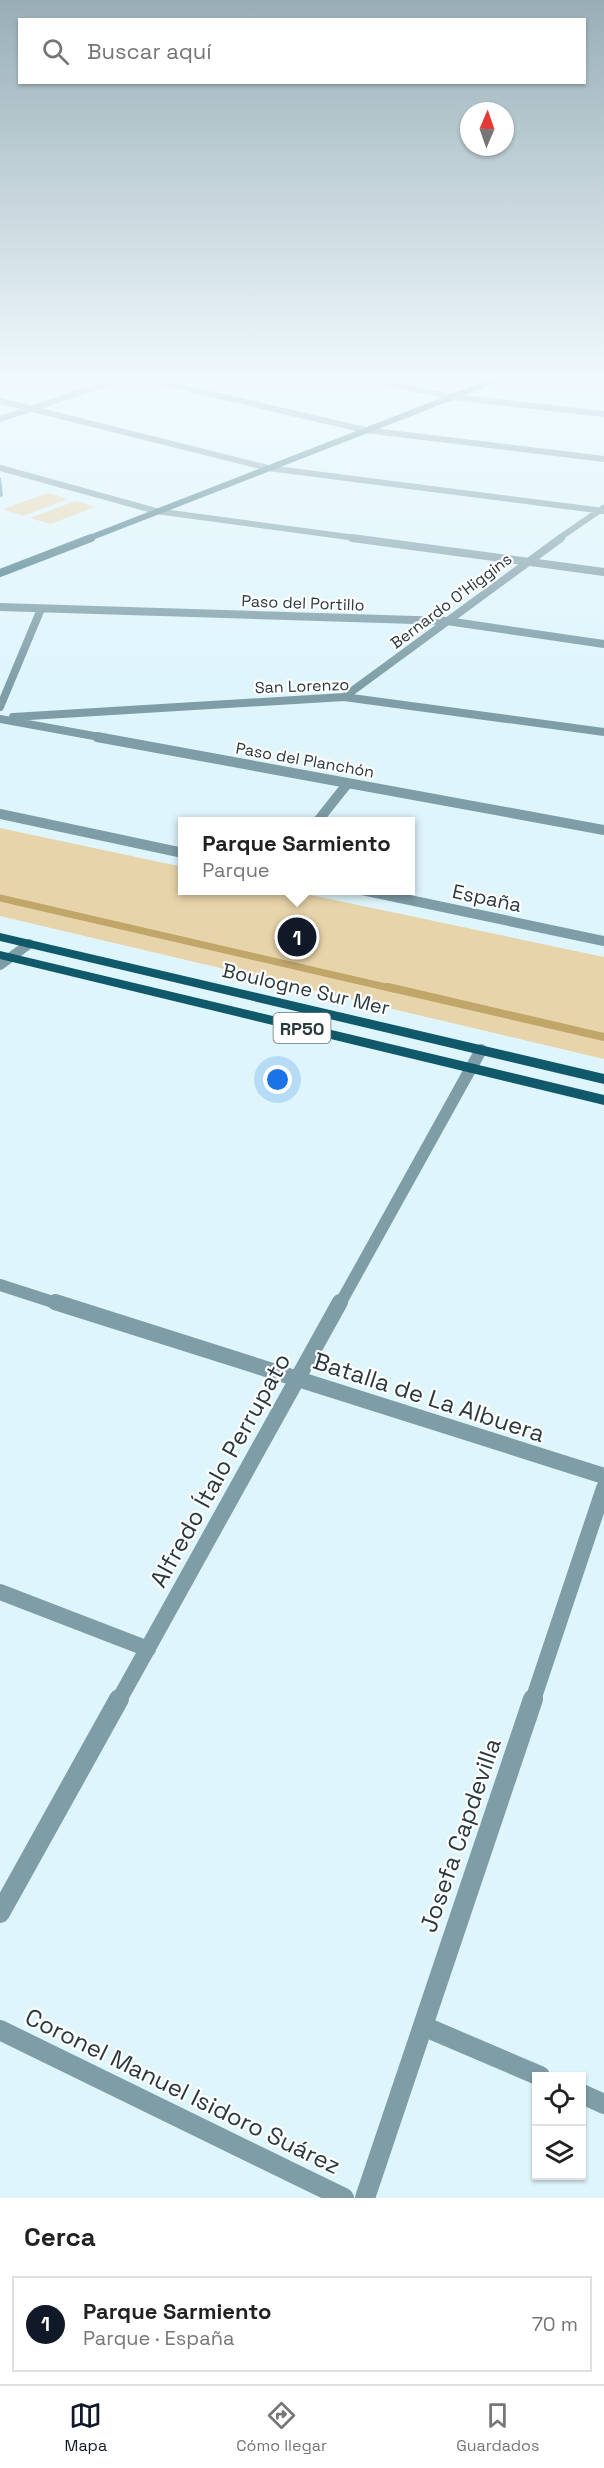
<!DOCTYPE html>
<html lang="es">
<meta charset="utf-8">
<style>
:root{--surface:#fff;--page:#f6f6f6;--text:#222;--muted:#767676;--line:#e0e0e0;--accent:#111827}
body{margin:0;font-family:"Space Grotesk",sans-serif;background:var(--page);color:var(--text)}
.controls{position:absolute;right:18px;bottom:18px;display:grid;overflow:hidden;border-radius:0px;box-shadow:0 2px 4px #0004}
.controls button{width:54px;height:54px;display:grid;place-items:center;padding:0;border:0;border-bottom:2px solid var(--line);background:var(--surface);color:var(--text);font:30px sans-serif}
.compass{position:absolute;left:460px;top:102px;width:54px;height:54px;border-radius:50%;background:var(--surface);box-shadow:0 2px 4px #0004;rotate:2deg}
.you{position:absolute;left:278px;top:1080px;width:21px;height:21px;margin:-15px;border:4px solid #fff;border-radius:50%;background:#1a73e8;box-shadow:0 0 0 9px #1a73e833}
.badge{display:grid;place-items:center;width:39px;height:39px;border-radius:50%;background:var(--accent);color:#fff;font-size:20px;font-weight:700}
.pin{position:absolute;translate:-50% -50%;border:3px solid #fff;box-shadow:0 2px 6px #0006}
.popup{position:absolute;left:178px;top:817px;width:237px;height:78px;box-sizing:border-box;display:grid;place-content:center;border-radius:0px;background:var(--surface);filter:drop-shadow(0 2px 4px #0005);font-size:20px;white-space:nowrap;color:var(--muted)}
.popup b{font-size:22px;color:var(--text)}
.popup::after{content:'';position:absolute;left:50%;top:100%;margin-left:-12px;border:12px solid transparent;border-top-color:var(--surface)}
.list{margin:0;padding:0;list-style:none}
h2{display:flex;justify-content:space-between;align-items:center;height:78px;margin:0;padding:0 24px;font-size:26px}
h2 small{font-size:20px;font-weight:400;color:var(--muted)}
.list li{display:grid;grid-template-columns:39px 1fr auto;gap:18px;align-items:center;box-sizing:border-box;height:96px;margin:0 12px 12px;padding:0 12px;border:2px solid var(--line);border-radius:0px}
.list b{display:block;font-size:22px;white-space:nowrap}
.list p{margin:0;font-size:20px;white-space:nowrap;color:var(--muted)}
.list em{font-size:20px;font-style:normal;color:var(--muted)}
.icon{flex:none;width:33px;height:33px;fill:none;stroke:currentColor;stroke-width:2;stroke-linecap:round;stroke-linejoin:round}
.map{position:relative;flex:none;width:604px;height:2198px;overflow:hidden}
.search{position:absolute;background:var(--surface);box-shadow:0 2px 4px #0004;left:18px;right:18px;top:18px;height:66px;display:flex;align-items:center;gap:15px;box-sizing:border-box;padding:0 21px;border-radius:0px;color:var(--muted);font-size:22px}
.sheet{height:186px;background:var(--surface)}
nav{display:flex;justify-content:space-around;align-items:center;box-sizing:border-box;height:84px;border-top:2px solid var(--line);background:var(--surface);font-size:16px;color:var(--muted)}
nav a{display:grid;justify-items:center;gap:3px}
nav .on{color:var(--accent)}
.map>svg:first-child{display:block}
</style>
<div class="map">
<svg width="604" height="2198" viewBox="0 0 604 2198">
<rect width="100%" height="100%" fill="#def5fc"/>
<!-- green -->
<path fill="#e8d4aa" d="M48,493l20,6 -45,17 -20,-7z
M75,501l20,6 -44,17 -21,-6z
M0,828l183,39v23l109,1 312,66v102l-604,-143z"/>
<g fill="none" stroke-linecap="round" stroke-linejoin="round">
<!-- stream-far1 -->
<path stroke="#c1a66a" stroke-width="7" d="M0,898l394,91"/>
<!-- stream -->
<path stroke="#c1a66a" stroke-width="8" d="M388,987l216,50"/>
<!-- street-far5 -->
<path stroke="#7e9da7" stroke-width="6" d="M151,380l214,50 239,29
M371,380l82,17 151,17
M0,401l268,67 336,43
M0,419l119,-39
M0,468l156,43 207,28
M558,539l45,-31"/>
<!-- street-far4 -->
<path stroke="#7e9da7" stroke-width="8" d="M352,538l252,34
M0,607l447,14 157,23
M344,697l217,-159
M0,707l41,-98
M13,717l331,-20 260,35
M0,719l105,19"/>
<!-- street-far3 -->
<path stroke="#7e9da7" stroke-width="10" d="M97,737l507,93
M0,814l183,39
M317,822l31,-39
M362,890l242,51
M0,965l29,-21"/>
<!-- street-far2 -->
<path stroke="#7e9da7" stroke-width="12" d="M0,1285l59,19
M340,1304l141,-254"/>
<!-- street-far1 -->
<path stroke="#7e9da7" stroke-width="16" d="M55,1302l549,174
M0,1592l148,57
M119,1700l221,-398
M533,1700l71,-212"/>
<!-- street -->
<path stroke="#7e9da7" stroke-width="20" d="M0,1913l119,-214
M423,2026l117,50
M0,2030l344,168
M582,2094l22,10
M365,2198l168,-499"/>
<!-- secondary-far1 -->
<path stroke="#447584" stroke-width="6" d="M87,539l409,-159"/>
<!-- secondary -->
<path stroke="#447584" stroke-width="8" d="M0,573l91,-35"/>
<!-- primary -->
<path fill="#10596a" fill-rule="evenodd" d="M0,933l604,141v10l-604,-143z
M0,951l604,144v10l-604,-146z"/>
</g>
<!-- shaded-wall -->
<path fill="#5f97a7" d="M0,478h1l2,18 -3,1z"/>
<!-- sky -->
<linearGradient id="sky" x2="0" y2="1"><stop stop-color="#98aeb6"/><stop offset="0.55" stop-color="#f0fafe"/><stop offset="1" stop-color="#f0fafe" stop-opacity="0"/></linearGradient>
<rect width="604" height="688" fill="url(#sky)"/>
<g text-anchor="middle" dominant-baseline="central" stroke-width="4.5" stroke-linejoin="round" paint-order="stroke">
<!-- far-street labels -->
<g font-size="16" fill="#2a393e" stroke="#fdfefd">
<text transform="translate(451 601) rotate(-37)">Bernardo O'Higgins</text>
<text transform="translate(303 603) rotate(2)">Paso del Portillo</text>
<text transform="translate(302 686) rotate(-2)">San Lorenzo</text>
<text transform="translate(305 760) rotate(10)">Paso del Planchón</text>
</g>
<!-- shield labels -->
<rect fill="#fdfefd" stroke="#697477" stroke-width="1.5" x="273.5" y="1013" width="57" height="30" rx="4.5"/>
<g font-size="18" font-weight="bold" fill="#2a393e">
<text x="302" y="1028">RP50</text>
</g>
<!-- street labels -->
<g font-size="20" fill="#2a393e" stroke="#fdfefd">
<text transform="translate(487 898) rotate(12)">España</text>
<text transform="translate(306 989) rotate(13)">Boulogne Sur Mer</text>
</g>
<!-- near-street labels -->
<g font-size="24" fill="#2a393e" stroke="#fdfefd">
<text transform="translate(429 1397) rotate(18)">Batalla de La Albuera</text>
<text transform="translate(220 1470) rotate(-61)">Alfredo Ítalo Perrupato</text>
<text transform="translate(460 1835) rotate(-71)">Josefa Capdevilla</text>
<text transform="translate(183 2091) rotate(26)">Coronel Manuel Isidoro Suárez</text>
</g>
</g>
</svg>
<div class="controls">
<button><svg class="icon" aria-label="locate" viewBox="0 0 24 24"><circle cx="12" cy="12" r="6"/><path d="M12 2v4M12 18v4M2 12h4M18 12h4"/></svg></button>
<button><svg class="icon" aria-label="layers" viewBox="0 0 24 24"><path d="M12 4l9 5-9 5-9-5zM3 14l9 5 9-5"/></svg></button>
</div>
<svg class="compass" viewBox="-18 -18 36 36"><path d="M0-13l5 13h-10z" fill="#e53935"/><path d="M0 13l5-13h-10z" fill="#767676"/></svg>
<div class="you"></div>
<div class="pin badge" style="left:297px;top:937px">1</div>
<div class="popup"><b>Parque Sarmiento</b>Parque</div>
<div class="search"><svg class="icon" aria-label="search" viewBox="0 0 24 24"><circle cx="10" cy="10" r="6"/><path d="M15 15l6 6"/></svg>Buscar aquí</div>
</div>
<section class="sheet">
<h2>Cerca<small></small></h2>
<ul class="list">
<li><span class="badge">1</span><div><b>Parque Sarmiento</b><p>Parque · España</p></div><em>70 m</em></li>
</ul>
</section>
<nav>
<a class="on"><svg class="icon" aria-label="map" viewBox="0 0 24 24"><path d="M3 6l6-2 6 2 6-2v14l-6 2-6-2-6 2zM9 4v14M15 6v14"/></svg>Mapa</a>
<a><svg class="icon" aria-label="directions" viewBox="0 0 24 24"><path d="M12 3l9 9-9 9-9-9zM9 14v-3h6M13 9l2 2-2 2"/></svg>Cómo llegar</a>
<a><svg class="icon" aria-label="saved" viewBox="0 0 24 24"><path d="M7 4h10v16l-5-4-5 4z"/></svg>Guardados</a>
</nav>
